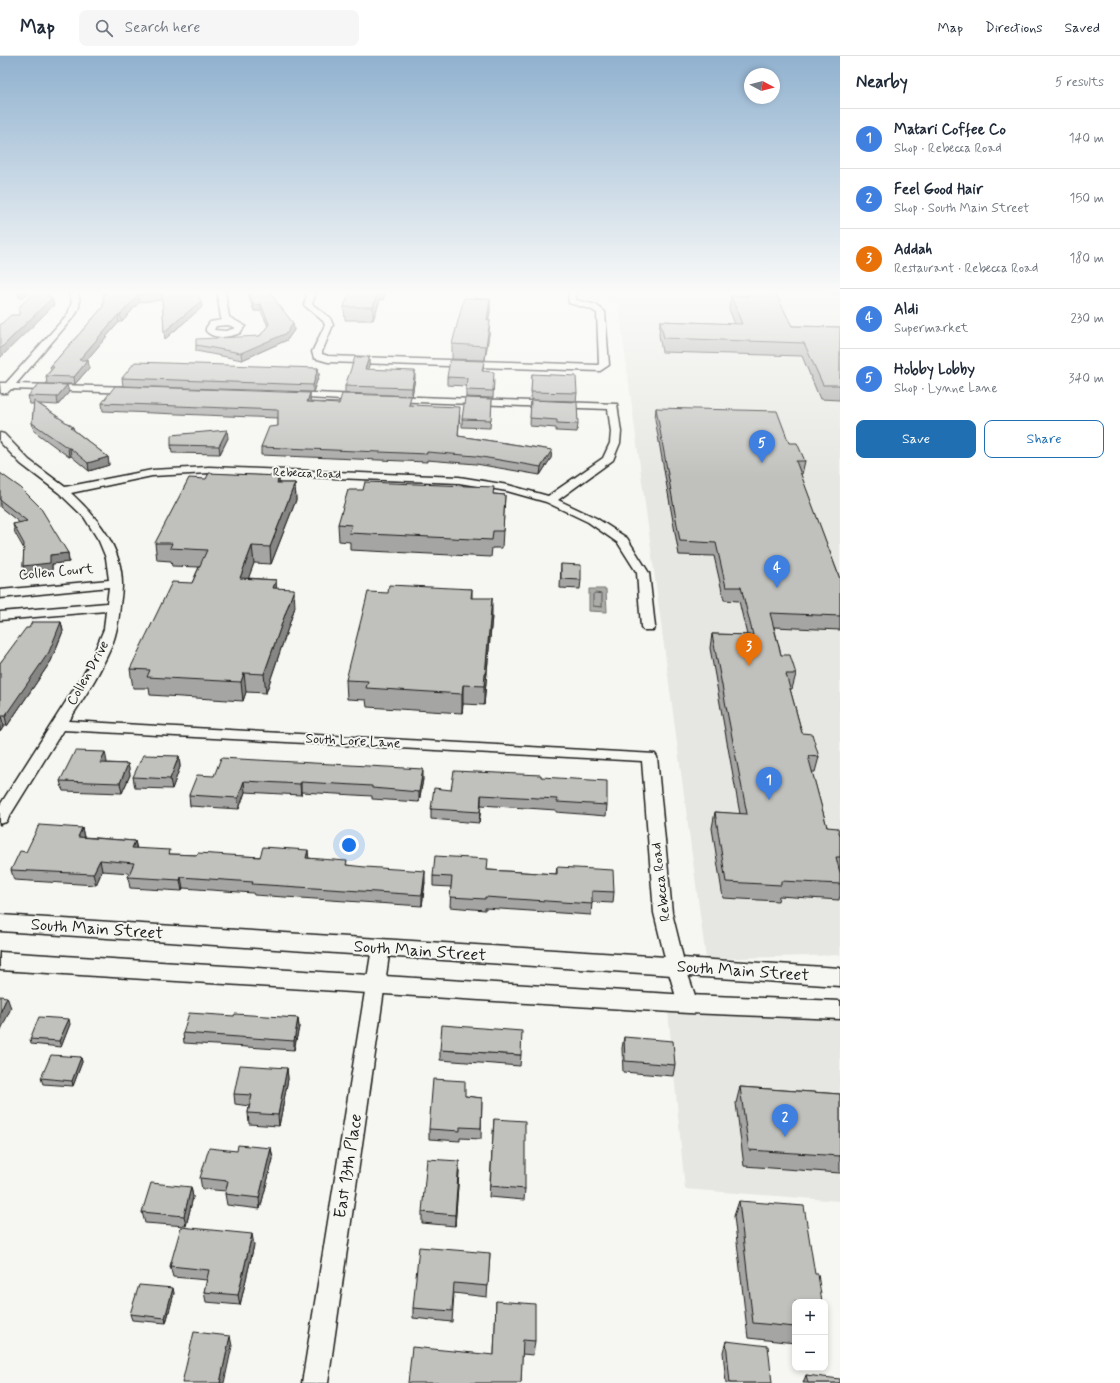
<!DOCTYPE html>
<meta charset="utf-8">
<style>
:root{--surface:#fff;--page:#f6f6f7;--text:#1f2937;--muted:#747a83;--line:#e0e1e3;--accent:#1f6fb2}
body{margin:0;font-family:Mynerve,sans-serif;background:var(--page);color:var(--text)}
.controls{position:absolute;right:12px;bottom:12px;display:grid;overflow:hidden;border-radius:8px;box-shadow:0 2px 6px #0003}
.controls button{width:36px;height:36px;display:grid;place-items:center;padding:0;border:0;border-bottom:1px solid var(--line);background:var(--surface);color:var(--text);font:20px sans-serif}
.compass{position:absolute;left:744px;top:12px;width:36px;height:36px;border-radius:50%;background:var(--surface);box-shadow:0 2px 6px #0003;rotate:97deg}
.you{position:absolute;left:349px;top:789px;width:14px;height:14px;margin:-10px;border:3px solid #fff;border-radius:50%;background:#1a73e8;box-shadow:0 0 0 6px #1a73e833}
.badge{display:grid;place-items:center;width:26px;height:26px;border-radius:50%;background:var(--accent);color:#fff;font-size:13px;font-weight:700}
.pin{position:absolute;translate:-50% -33px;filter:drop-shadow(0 1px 2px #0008)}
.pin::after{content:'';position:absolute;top:21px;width:14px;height:12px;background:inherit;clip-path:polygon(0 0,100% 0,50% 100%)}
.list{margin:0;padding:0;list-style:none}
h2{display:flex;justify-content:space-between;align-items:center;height:52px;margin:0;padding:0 16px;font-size:17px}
h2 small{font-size:13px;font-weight:400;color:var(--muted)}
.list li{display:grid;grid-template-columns:26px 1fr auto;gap:12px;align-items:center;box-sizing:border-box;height:60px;padding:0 16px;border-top:1px solid var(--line)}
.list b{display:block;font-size:15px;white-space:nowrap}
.list p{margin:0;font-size:13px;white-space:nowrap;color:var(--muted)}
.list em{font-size:13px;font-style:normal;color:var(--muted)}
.actions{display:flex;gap:8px;padding:12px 16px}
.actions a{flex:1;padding:9px 0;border:1px solid var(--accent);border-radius:8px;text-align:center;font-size:14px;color:var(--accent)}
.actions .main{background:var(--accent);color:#fff}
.icon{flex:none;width:22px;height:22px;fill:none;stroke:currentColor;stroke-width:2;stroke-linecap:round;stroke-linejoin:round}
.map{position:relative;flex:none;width:840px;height:1327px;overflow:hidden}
header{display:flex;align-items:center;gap:24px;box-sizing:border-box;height:56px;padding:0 20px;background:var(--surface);border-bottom:1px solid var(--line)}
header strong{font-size:19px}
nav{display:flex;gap:22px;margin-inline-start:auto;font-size:14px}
.search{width:280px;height:36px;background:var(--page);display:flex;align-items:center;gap:10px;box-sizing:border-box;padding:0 14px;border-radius:8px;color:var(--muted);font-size:15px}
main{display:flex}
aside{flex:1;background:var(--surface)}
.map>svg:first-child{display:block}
</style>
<header>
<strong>Map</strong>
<div class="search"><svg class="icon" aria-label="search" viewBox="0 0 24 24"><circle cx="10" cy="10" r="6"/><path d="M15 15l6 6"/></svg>Search here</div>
<nav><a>Map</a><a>Directions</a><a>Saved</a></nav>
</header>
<main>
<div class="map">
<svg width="840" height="1327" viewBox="0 0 840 1327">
<rect width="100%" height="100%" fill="#f6f6f2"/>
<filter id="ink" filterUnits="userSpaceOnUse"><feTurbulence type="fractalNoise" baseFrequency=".025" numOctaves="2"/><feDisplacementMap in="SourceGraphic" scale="8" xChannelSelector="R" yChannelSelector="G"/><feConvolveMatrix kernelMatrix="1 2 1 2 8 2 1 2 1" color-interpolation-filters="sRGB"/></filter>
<g filter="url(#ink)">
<!-- built -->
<path fill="#e6e6e2" d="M582,236h258v663l-134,4 -88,-657 -36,-1z
M668,954l172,9v182l-155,-12z"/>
<!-- water -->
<path fill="#acaca9" stroke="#727271" d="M589,533h17l1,23 -18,-1z"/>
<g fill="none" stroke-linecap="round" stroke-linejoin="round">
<!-- shore -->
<path stroke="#565654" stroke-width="1" d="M595,537l7,1v13l-9,-1v-11z"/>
<defs>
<path id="minor" d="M69,236h8c4,8 3,14 -1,22l-60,70 117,3 5,3 -5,3 -122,-4 -4,4h-6l-1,-10h6l62,-69 4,-12z
M217,236h8l4,25 16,9 -5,7c-10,4 -26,7 -34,-2v-3l4,-6 12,-2 -1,-2zM228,269l8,3 -10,3 -12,-1 2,-4z
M308,236h8l-4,12 18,14 3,7 -11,27v2l6,2 270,9 1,-1 -2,-51 -7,-4 -21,-6 -1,-11h8v8l20,5 9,7 4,53 -9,6 -272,-9 -14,-4 -2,-6 13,-27 -2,-4 -19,-16z
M291,336l70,3 5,3 -5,3 -73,-4 -2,-2 2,-2z
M391,340l226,8 4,28 -1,11 -7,17 -55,40 38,18 31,20 22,35 6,54 -2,3h-10l-2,-3 -4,-54 -19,-30 -30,-21 -42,-20 -39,-11 -48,-8 -250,-10 -57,3 -81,17c26,24 51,54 51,91 0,7 -1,14 -2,21 -2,25 -6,39 -18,61 -9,19 -22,37 -33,55l586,33 2,3 15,156 13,53 13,38 -3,5 -7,3 -7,-3 -3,-5 -11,-38 -13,-53 -12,-152 -579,-31 -57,92 -6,2v-19l88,-138 16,-38 2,-18 -106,9v-8l107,-9 2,-16 -109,11v-8l109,-10 -3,-22 -7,-17 -15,-24 -25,-24 -38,-29 -21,-22v-9l4,1 25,26 36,27 87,-17 57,-3 250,10 49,8 40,11 55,-38 7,-15 1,-11 -3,-23 -220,-8 -2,-2 2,-2z
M381,885l7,2 2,5 -62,435h-26l70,-435 2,-5z"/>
<path id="tertiary" d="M0,859l840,53v18l-840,-55z
M0,896l688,43 152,6v18l-152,-6 -688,-43z"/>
</defs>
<!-- minor casing -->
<use href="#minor" stroke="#1c1c1c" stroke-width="3"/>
<!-- tertiary casing -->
<use href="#tertiary" stroke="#1c1c1c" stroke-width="3"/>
<!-- minor -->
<use href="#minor" fill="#f6f6f2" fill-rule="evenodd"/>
<!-- tertiary -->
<use href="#tertiary" fill="#f6f6f2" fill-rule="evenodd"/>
</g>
<!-- wall -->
<path fill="#a5a5a3" stroke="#1c1c1c" d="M16,236h15l-11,6z
M104,236h92l6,15 -37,32 -3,-39 -23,2 -17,20h-3l-33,38h2l1,8 -14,16h-28l-1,-8 5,-6 -1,-3 53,-60z
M247,236h25v2h-2l24,36 -7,10 -45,20 -46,-9v-6l64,-9 8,-10 -7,-15h-7z
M350,236h36l-3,8h-3l-7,20h-28l-1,-13z
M831,236h9v2h-7z
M747,238l45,32 48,1v73l-20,-1 -18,-43 -140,-4 -3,-17 1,-14 75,3 -6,-15 2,-13h15z
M490,243v13l-2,8 1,14 -4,26 -33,-1v-15z
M369,301v8l-1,4 47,9 -3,18 -67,-3v-7z
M484,305l-1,10 11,8 -1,19 -27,-1v-11l-19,-1v-8z
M318,312l1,7 -6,17 -190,-6 -1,-8z
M532,318l45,19 -1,8 -45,-1z
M69,336l-11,13 -19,-1 34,23 1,3 34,27 1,8 -20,6 -18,-15 -2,1 -35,-26 -2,-8 2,-19h-4l-2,-8z
M310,337v9l100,3 50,10 -2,21 94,14 -1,8 -11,17 -64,-11 -49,-4v2l-166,-7v-8l17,-21v-8l-175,-7 -1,-8z
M492,343l-2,29 -28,-1v-8z
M531,344l47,24 -1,8 -21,-1v-3l-26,-2z
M656,352l133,35 16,18 -3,13h-2l40,105v51l-66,-3 7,28 15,19 -4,15h-2l12,44 17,24 -4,15h-3l15,55 13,9v59l-1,5 -60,-4 -1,5 -55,-3 -11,-70 3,-16 25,2 -30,-166 2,-14 35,1 -8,-34 -15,-1 -10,-44 -35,-1 -24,-136z
M228,382l-8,16 -48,-1 -1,-8z
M0,417l68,80 1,9 -17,2v8l-27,3 -2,-9 1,-17 -9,-16 -2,-9 7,-1 -20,-16z
M280,427h15l1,17 -25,64 -17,-1 -6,15 28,2v8l19,19 -29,86 -20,-1 -3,9 -93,-6 -1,-7h-16l-3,-19 62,-86 7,-16 -27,-1 -1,-5 -14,-1 -2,-17z
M494,438l11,1 -3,53h-10l-1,9 -141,-7v-8l-11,-1 -1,-17z
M561,508l20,16 -1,9 -20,-1z
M472,533v9l20,18 -8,89 -21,-1 -1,9 -95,-6 -1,-7 -19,-1 -1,-19 42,-87z
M61,566l2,9 -12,30 -44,65h-3l-4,6v-69l29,-35z
M179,700l1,11 -8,22 -37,-1 -2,-11z
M107,706l-1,1 22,1 2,11 -8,18 -59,-2 -3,-10z
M214,720l209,3 -4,23 -47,-3v-3l-71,-4v3l-56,-3 -6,17 -49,-3 -1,-11z
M541,721l66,28 -1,11 -50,-4v-2l-75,-5 -2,18 -48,-4v-10l20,-19z
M82,772l2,9 51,4 2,8 33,5 27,1 112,3 38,7 78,17 -3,24 -168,-11 -1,-2 -70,-5 -1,3 -52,-3 -2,-11 2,-4 -28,-2 -6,14 -82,-5 -3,-10 15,-18z
M557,811l57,25 -1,11 -21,-1 -1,13 -106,-7v2l-35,-3 1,-20 -18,-1v-10l55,-6 68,4z
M234,960l64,2 1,9 -5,23 -110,-7 -1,-10z
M70,968l-9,23 -30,-3 -1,-5z
M624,981l51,28 -2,11 -50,-4 -1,-24z
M440,994l81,5 -1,11 -80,-6z
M81,1001l1,5 -9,24 -30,-2 -2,-6z
M287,1012l1,11 -9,47 -30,-2 -1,-11 1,-7 -14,-2 -1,-10z
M740,1031l100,7v79l-96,-7 -8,-63z
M465,1040l17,2 -1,41 -21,-1v3l-31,-2v-10z
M494,1063l31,70 -1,11 -35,-3z
M271,1092l2,11 -13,50 -33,-4 -2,-11 1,-3 -24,-2 -2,-11z
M459,1116l-4,54 -33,-3v-11z
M191,1131l2,10 -7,29 -41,-3 -3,-11z
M739,1145l76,73 -20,28v41l-47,-5 -14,-122z
M254,1189l-14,60 -34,-3 -2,-10 3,-12 -34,-3 -3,-11z
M490,1197l-3,44 -33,-4 -2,29 -39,-4v-10z
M174,1237l-8,30 -34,-3 -2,-6z
M496,1245l39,40 -2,14 -11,-1 -1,29 -27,-28z
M825,1262l2,12 -2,6z
M726,1285l46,42h-46l-3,-31z
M806,1319l34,8h-37z"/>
<!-- shaded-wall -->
<path fill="#868684" stroke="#1c1c1c" d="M19,236h12l-11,6z
M378,236h2v8l-7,20v-13z
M383,236h3l-3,8z
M138,239l1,7 -17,20 -2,-7z
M52,242l2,7 -54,53v-9z
M490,243v13l-4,22 1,-14z
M201,245l1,6 -37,32 -1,-7z
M261,248v7h-7l-1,-6z
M118,259l1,7 -39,46 -1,-8z
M490,264l-1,14 -4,26 1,-14z
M293,267l1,7 -7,10 -45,20 -1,-7z
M369,301v8l-3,11 -1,-7z
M88,304l1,8 -14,16 -1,-7z
M318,312l1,7 -6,17v-7z
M415,315v7l-3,18v-8z
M67,329l2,7 -11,13 -1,-8z
M310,337v8l-3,9v-8z
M227,374l1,8 -8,16 -1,-8z
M68,392h2l1,8 -2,1z
M552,394l-1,8 -11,17 1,-8z
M108,401l1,8 -20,6 -1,-8z
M279,420l1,17 -3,-10z
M295,427l1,17 -25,64 -1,-17z
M252,490l2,17 -12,33 -2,-18z
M68,497l1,9 -17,2v8l-27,3 -2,-9 27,-11z
M276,524l1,17 -4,-9z
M294,533l1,18 -29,86 -2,-19z
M492,542v18l-8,89v-19z
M61,566l2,9 -12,30 -44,65 -2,-10z
M244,617l2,19 -3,9 -2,-19z
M463,629v19l-1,9v-19z
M1,660l3,10 -4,6v-14z
M105,696l2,10 -5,11 -2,-10z
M179,700l1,11 -8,22 -2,-10z
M128,708l2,11 -8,18 -2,-10z
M423,713v10l-4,23v-10z
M244,725l1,11 -6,17 -1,-11z
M301,726v13l-1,-11z
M481,739v10l-2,18 1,-11z
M82,772l2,10 -6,-1z
M135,785l2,11 -5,-4z
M308,794l1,11 -3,-3z
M100,804l2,11 -6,14 -3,-11z
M425,815v11l-3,24v-11z
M181,821l2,11 -1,3 -2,-11z
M7,941l4,11 -11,24v-19z
M298,962l1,9 -5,23v-9z
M69,963l1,5 -9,23 -2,-6z
M81,1001l1,5 -9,24 -1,-5z
M287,1012l1,11 -9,47 -1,-11z
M271,1092l2,11 -13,50 -1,-11z
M459,1105v11l-4,54v-11z
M191,1131l2,10 -7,29 -2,-10z
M252,1178l2,11 -14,60 -2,-10z
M173,1232l1,5 -8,30 -1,-5z
M230,1280l2,10 -8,37h-4z"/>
<!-- building -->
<path fill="#c0c0bd" stroke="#1c1c1c" d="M35,236h11l4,6h2l-52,51v-24l11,-10h8v-8z
M104,236h92l5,9 -37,31 -2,-38 -24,1 -18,20h-2l-39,45h9l-14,17 -28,-1 8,-9h-4l53,-60z
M249,236h20l24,31 -6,10 -46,20 -45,-8v-6l64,-3 9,-12 -8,-20 -8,1z
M350,236h28l-5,15h-29z
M747,238h29l16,32 48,1v58h-17l-19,-42 -140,-5 -4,-17 82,3 -11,-28h17z
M464,242l26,1 -3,21h3l-4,26 -34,-2z
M355,301h14l-4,12 50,2 -3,17 -67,-2z
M450,304l34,1 -2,10 12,1 -1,19 -27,-1 1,-12 -20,-1z
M135,306l183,6 -5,17 -191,-7z
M532,318l44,2 1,17 -46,-1z
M39,328l28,1 -10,12 -29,-1z
M115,330l195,7 -3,9 32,2 3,-10 69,2 -2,9 51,2 -2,29 94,14 -11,17 -65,-11 -49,-4v2l-166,-7 8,-20 9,-1v-16l-176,-7z
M465,342l27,1 -1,21 -29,-1z
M531,344l46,2 1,22 -21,-1v-3l-27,-2z
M34,345l39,26 -2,1 37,29 -20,6 -18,-15h-2l-36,-25z
M656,352l121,3 12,32h8l8,18h-9l44,118v37l-70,-3 11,42h9l6,19h-10l16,59 10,1 7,23 -11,-1 19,71 11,1 2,8v21h-4l4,16v11l-59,-3v4l-55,-3 -11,-70 32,2 -35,-180 41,1 -12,-48h-15l-10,-44 -36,-2z
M227,374l-8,16 -48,-1v-10z
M0,417l21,15 19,19 28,46 -18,2v8l-27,3 1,-22 -11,-20 14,-3 -27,-21z
M209,417l70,3 -2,7h18l-25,64 -18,-1 -12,32 36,2 -3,8 21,1 -30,85 -20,-1 -3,9 -94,-5 3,-7 -20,-1 42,-87 20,1 15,-33 -37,-2 2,-5h-17l34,-65 17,1z
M365,426l129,5 -1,7 12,1 -2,36h-10l-1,9 -143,-7 3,-8 -14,-1 10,-34h15z
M561,508l20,1v15l-20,-1z
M389,529l83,4 -1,9h21l-8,88 -21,-1 -1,9 -96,-6 2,-7 -22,-1 22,-88 20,1z
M32,566h29l-12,30 -44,64h-4l-1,2v-55l26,-35h3z
M75,695l30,1 -5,11 28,1 -8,19 -60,-2z
M143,699l36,1 -9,23 -37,-2z
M221,702l202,11 -4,23 -47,-4v-2l-71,-4 -1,2 -56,-3 -6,17 -49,-3 8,-20 17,1z
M454,715l87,4v2l66,4v24l-50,-3v-3l-76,-4 -1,17 -49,-3 3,-21 17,2z
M39,769l43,3 -4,9 57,4 -3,7 38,2 -1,4 28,1 1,-2 62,4 3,-10 45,3 -2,8 41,3 -1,4 19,2 60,4 -3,24 -170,-11 1,-2 -72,-5 -1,3 -52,-3 6,-14 -34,-3 -7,14 -82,-4 9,-19 6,1z
M435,800l53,3 -1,11 70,4v-7l56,3 1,22 -22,-1v13l-107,-7v2l-35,-2 2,-20 -19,-1z
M0,940l7,1 -7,16z
M189,957l45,3 1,-2 63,4 -4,23 -111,-8z
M39,961l30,2 -10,22 -29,-2z
M442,969l80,6 -1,24 -81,-5z
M624,981l49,4 2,24 -50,-4z
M51,999l30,2 -9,24 -31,-3z
M240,1009l47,3 -9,47 -30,-2 4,-18 -18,-1z
M433,1023l32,2v15l17,2 -1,30 -21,-1v4l-31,-2z
M740,1031l100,7v62l-91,-6z
M494,1063l31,2v68l-35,-3z
M238,1089l33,3 -12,50 -34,-4 3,-13 -28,-3 9,-30 28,3z
M427,1103l32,2 -4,54 -33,-3z
M151,1127l40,4 -7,29 -42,-4z
M739,1145l65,5 11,68h3l4,28h-27v25l-42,-4z
M181,1171l71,7 -14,61 -34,-3 5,-22 -39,-4z
M419,1191l71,6 -2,33 -34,-3 -2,28 -39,-3z
M139,1229l34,3 -8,30 -35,-4z
M496,1245l39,3v37l-12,-1 -2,43h-113l4,-36 82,8z
M825,1262l2,12h-2z
M194,1276l36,4 -10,47h-38z
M726,1285l42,5 4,37h-42z
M806,1319l34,4v4h-32z"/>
</g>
<!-- sky -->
<linearGradient id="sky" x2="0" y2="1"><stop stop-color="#90b1cf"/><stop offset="0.56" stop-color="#fbfbf9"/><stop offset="1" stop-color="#fbfbf9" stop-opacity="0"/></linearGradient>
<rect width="840" height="422" fill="url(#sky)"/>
<g text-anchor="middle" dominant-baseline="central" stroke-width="4" stroke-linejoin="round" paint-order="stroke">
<!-- far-street labels -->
<g font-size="12" fill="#1c1c1c" stroke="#f6f6f2">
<text transform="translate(307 418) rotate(2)">Rebecca Road</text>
</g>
<!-- street labels -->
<g font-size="14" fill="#1c1c1c" stroke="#f6f6f2">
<text transform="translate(56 516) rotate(-5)">Collen Court</text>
<text transform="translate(88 617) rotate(-61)">Collen Drive</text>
<text transform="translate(353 685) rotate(3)">South Lore Lane</text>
<text transform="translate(661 826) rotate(-97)">Rebecca Road</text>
</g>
<!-- near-street labels -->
<g font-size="17" fill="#1c1c1c" stroke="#f6f6f2">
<text transform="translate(97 873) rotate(4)">South Main Street</text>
<text transform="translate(420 895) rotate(4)">South Main Street</text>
<text transform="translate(743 915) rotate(4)">South Main Street</text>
<text transform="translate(348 1110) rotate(-81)">East 13th Place</text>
</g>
</g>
</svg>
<div class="controls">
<button>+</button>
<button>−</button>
</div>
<svg class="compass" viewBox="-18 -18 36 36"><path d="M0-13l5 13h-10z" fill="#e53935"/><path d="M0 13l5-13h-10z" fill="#747a83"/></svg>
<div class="you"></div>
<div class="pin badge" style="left:769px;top:744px;background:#3f7fe0">1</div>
<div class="pin badge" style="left:785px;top:1081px;background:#3f7fe0">2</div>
<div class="pin badge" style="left:749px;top:610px;background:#e8710a">3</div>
<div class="pin badge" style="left:777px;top:532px;background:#3f7fe0">4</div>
<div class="pin badge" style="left:762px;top:407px;background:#3f7fe0">5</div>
</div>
<aside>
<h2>Nearby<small>5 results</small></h2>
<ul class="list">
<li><span class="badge" style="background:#3f7fe0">1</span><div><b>Matari Coffee Co</b><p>Shop · Rebecca Road</p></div><em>140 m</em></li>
<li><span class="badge" style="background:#3f7fe0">2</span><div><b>Feel Good Hair</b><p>Shop · South Main Street</p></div><em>150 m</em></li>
<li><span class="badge" style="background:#e8710a">3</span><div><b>Addah</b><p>Restaurant · Rebecca Road</p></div><em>180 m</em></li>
<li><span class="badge" style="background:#3f7fe0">4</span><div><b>Aldi</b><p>Supermarket</p></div><em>230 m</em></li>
<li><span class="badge" style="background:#3f7fe0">5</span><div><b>Hobby Lobby</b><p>Shop · Lynne Lane</p></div><em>340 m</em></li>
</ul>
<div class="actions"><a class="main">Save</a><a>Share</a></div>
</aside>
</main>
